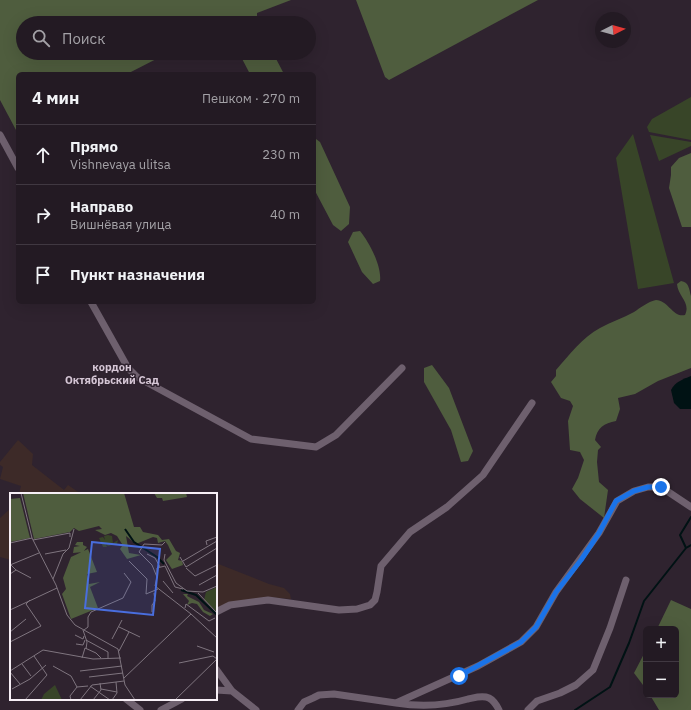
<!DOCTYPE html>
<html lang="ru">
<meta charset="utf-8">
<style>
:root{--surface:#231a23;--page:#2b232b;--text:#f1f3f6;--muted:#a3a1a6;--line:#403841}
body{margin:0;font-family:"IBM Plex Sans",sans-serif;background:var(--page);color:var(--text)}
.controls{position:absolute;right:12px;bottom:12px;display:grid;overflow:hidden;border-radius:6px;box-shadow:0 4px 16px #0002}
.controls button{width:36px;height:36px;display:grid;place-items:center;padding:0;border:0;border-bottom:1px solid var(--line);background:var(--surface);color:var(--text);font:20px sans-serif}
.compass{position:absolute;left:595px;top:12px;width:36px;height:36px;border-radius:50%;background:var(--surface);box-shadow:0 4px 16px #0002;rotate:84deg}
.stop{position:absolute;width:12px;height:12px;margin:-9px;border:3px solid #1a73e8;border-radius:50%;background:#fff}
.stop.end{background:#1a73e8;border-color:#fff;box-shadow:0 1px 4px #0008}
.list{margin:0;padding:0;list-style:none}
h2{display:flex;justify-content:space-between;align-items:center;height:52px;margin:0;padding:0 16px;font-size:17px}
h2 small{font-size:13px;font-weight:400;color:var(--muted)}
.list li{display:grid;grid-template-columns:26px 1fr auto;gap:12px;align-items:center;box-sizing:border-box;height:60px;padding:0 16px;border-top:1px solid var(--line)}
.list b{display:block;font-size:15px;white-space:nowrap}
.list p{margin:0;font-size:13px;white-space:nowrap;color:var(--muted)}
.list em{font-size:13px;font-style:normal;color:var(--muted)}
.icon{flex:none;width:22px;height:22px;fill:none;stroke:currentColor;stroke-width:2;stroke-linecap:round;stroke-linejoin:round}
.map{position:relative;flex:none;width:691px;height:710px;overflow:hidden}
.search{position:absolute;background:var(--surface);box-shadow:0 4px 16px #0002;left:16px;top:16px;width:300px;height:44px;display:flex;align-items:center;gap:10px;box-sizing:border-box;padding:0 14px;border-radius:22px;color:var(--muted);font-size:15px}
.panel{position:absolute;background:var(--surface);box-shadow:0 4px 16px #0002;left:16px;top:72px;width:300px;height:232px;border-radius:6px}
.map>svg:first-child{display:block}
</style>
<div class="map">
<svg width="691" height="710" viewBox="0 0 691 710">
<rect width="100%" height="100%" fill="#2f232f"/>
<!-- industrial -->
<path fill="#3d2a28" d="M18,440l15,14 -1,11 32,25 4,-5 13,9h-62l2,-8 -21,-7 3,-12 -3,-2v-3z
M11,508v52l-11,-3v-39z
M216,563l53,21 15,4 6,6 1,5 -23,-2 -52,11z"/>
<!-- green -->
<path fill="#384528" d="M691,97v43l-42,-8 -2,-5 5,-8z
M633,134l41,149 -36,6 -22,-131z
M650,135l41,7v4l-32,15z"/>
<!-- forest -->
<path fill="#4f5d3e" d="M0,0h291l-34,13v6l1,4h-235v30h145l-41,21h-109v56h-2l-16,-30z
M356,0h182l-149,80 -4,-3z
M239,53h34l11,21h-34z
M316,139l4,3 30,65 -1,17 -8,7 -8,-6 -19,-36v-49z
M691,153v74h-9l-13,-39 2,-13v-8l8,-9z
M360,231c9,11 22,35 20,50l-7,3 -11,-12 -14,-30 5,-10z
M681,281c8,1 8,8 10,15v72l-33,13 -23,13 -17,4 2,11 -4,12c-12,2 -19,7 -21,19l6,7 -3,3 -1,12 2,20 9,8 -4,28 -24,-19 -8,-10 6,-11 6,-18 -4,-8 -10,-2 -2,-29 5,-15 -3,-5 -9,-3 -10,-16 5,-6v-6c13,-15 27,-33 44,-42 11,-6 23,-10 34,-16 6,-4 15,-11 22,-12 12,0 17,18 29,15 6,-13 -7,-18 -8,-31z
M432,365l17,23 24,63 -5,10 -7,1 -10,-32 -27,-48v-14z
M671,600l20,9v101h-32l-9,-15h26v-66h-19z
M646,650v39l-12,-16z"/>
<!-- water -->
<path fill="#001214" d="M691,376v33h-11l-6,-6 -3,-13c4,-8 12,-11 20,-14z"/>
<g fill="none" stroke-linecap="round" stroke-linejoin="round">
<!-- stream -->
<path stroke="#001214" stroke-width="2" d="M686,548l5,-3
M575,710l35,-23 19,-44 15,-42 42,-53 -6,-13 11,-18"/>
<!-- street -->
<path stroke="#6e606e" stroke-width="7" d="M0,135l18,33
M91,302l37,66 9,9 114,62 65,8 20,-12 66,-67
M216,612l14,-7 38,-5 71,10 18,-1 13,-4 5,-5 2,-8 4,-26 29,-34 37,-25 36,-32 49,-72
M216,669l16,22 24,19
M216,690l16,1
M126,699l14,11
M396,703c25,4 48,3 72,-4 6,-1 14,-4 21,-1 4,2 8,8 10,12
M161,710l21,-11
M298,710l6,-8 9,-4 6,-3 15,-1 62,9 82,-37 43,-24 15,-15 20,-35 43,-59 18,-32 17,-10 14,-4h13l30,20
M528,710l9,-9 23,-8 16,-8 17,-15 17,-42 16,-48"/>
</g>
<g fill="none" stroke-linecap="round" stroke-linejoin="round">
<!-- route -->
<path stroke="#1a73e8" stroke-width="5" d="M459,676l62,-34 15,-15 20,-35 25,-32 18,-27 17,-32 18,-10 14,-4h13"/>
</g>
<g text-anchor="middle" dominant-baseline="central" stroke-width="3" stroke-linejoin="round" paint-order="stroke">
<!-- neighbourhood labels -->
<g font-size="11" font-weight="bold" fill="#d5c6d5" stroke="#2f232f">
<text x="112" y="367">кордон<tspan x="112" dy="13">Октябрьский Сад</tspan></text>
</g>
</g>
<!-- overview -->
<g transform="translate(10 493)">
<rect width="207" height="207" fill="#2f232f"/>
<path d="M98,42l4,1 1,7 5,-3 -1,4 -9,2 -2,-2 1,3h-4l-4,-9 4,-1 2,3 -1,-4zM207,94v25l-13,-12 2,-8zM45,192l7,15h-21l3,-6z" fill="#384528"/>
<path d="M13,0h101l10,34h6l3,5 15,3 4,5 7,-1 7,12 4,2 -2,7 4,1 1,4 -11,4 -6,-9 6,-6 -4,-9 -3,-4 -7,2 -1,-5 -4,-1 -17,7 -10,-8 3,17 12,2 -14,4 -7,-10 2,-3h-3l3,-2 -5,-8 -6,-3 -6,2 -10,-5 7,-1 -3,-3 -20,5 -5,-3 -4,4 -36,7zM144,0h32l1,4 -24,4 -1,-3h-5zM10,5l10,40 -20,4v-43zM67,49h6v3l4,2 -4,5 -10,1 1,-6 6,-1 -5,-1zM78,56l9,23 -10,2 2,10 11,-2 -10,5 8,21 -27,11 -9,-25 4,-5 -3,-11 8,-21zM173,101h5l-1,2 12,6 5,8 9,4 -3,2 -7,-4 -6,-8 -5,-1 -5,2 2,-4z" fill="#4f5d3e"/>
<path fill="none" stroke="#001214" stroke-width="2" d="M115,36l9,13 23,15 7,7M171,97l15,5 21,20"/>
<path fill="none" stroke="#7f757f" stroke-width="1" d="M11,0l11,45 24,47 11,30 8,10 43,24 7,36 10,15M23,47l37,-7v4M155,49l-3,3 -18,-1 -5,8 13,13 5,12 -2,9 36,28M0,50l22,-5M197,52l-1,-4 11,-4M35,61l21,-4M137,61l8,4 5,9M155,61l-1,6 12,23 11,8 16,1 14,-6M170,64l6,10 31,-19M119,68l18,18 -1,15 12,-5M173,68l34,-20M0,72l29,-12M176,75l9,8 22,-11M6,77l15,8M0,81l6,-4 -5,-5M147,84v-9l8,-2 10,21 8,2M43,86l10,-25 6,-6 5,-19M153,88l10,12M189,92l18,-10M188,100l19,20M175,115l1,-4 23,17 6,-3M0,117l47,-22M142,119v-7l3,-4 -1,-8M109,134l21,10M73,137l4,12 -1,7M74,137l4,-3v-10l3,-5 32,-14 8,-16 -7,-9M0,139l16,-13M65,142l8,4 1,-3M102,146l10,-19M76,147l22,12v7M0,149l31,-16 -15,-22 4,-4M66,151l7,1 2,-5M187,153l17,6M109,158l10,-19M72,165l3,-10 11,5 5,5M169,170l34,-7 4,3M12,171l9,12M43,173l18,10 6,11 11,-1M0,178l33,-21 50,9 28,-1M70,178l42,-5M0,179l10,12M79,184l34,-4M114,185l67,-64 26,24M80,193l20,14M2,196l18,-10 16,-14M91,196l16,3M15,207l22,-25 -13,-19M61,207l-1,-4 7,-9M70,207l12,-15 32,-4M83,207l8,-10 -1,-7M102,207l5,-7 -1,-11M165,207l42,-41"/>
<path fill="#496ede" fill-opacity="0.15" stroke="#496ede" stroke-width="2" d="M82,49l68,7 -7,66 -68,-7z"/>
<rect width="207" height="207" fill="none" stroke="#f7eff6" stroke-width="2"/>
</g>
</svg>
<div class="controls">
<button>+</button>
<button>−</button>
</div>
<svg class="compass" viewBox="-18 -18 36 36"><path d="M0-13l5 13h-10z" fill="#e53935"/><path d="M0 13l5-13h-10z" fill="#a3a1a6"/></svg>
<div class="stop" style="left:459px;top:676px"></div>
<div class="stop end" style="left:661px;top:487px"></div>
<div class="search"><svg class="icon" aria-label="search" viewBox="0 0 24 24"><circle cx="10" cy="10" r="6"/><path d="M15 15l6 6"/></svg>Поиск</div>
<section class="panel">
<h2>4 мин<small>Пешком · 270 m</small></h2>
<ul class="list">
<li><svg class="icon" aria-label="ahead" viewBox="0 0 24 24"><path d="M12 20V5M6 11l6-6 6 6"/></svg><div><b>Прямо</b><p>Vishnevaya ulitsa</p></div><em>230 m</em></li>
<li><svg class="icon" aria-label="right" viewBox="0 0 24 24"><path d="M7 20v-9h11M14 6l5 5-5 5"/></svg><div><b>Направо</b><p>Вишнёвая улица</p></div><em>40 m</em></li>
<li><svg class="icon" aria-label="arrive" viewBox="0 0 24 24"><path d="M6 21V4h12l-3 4 3 4H6"/></svg><div><b>Пункт назначения</b></div></li>
</ul>
</section>
</div>
